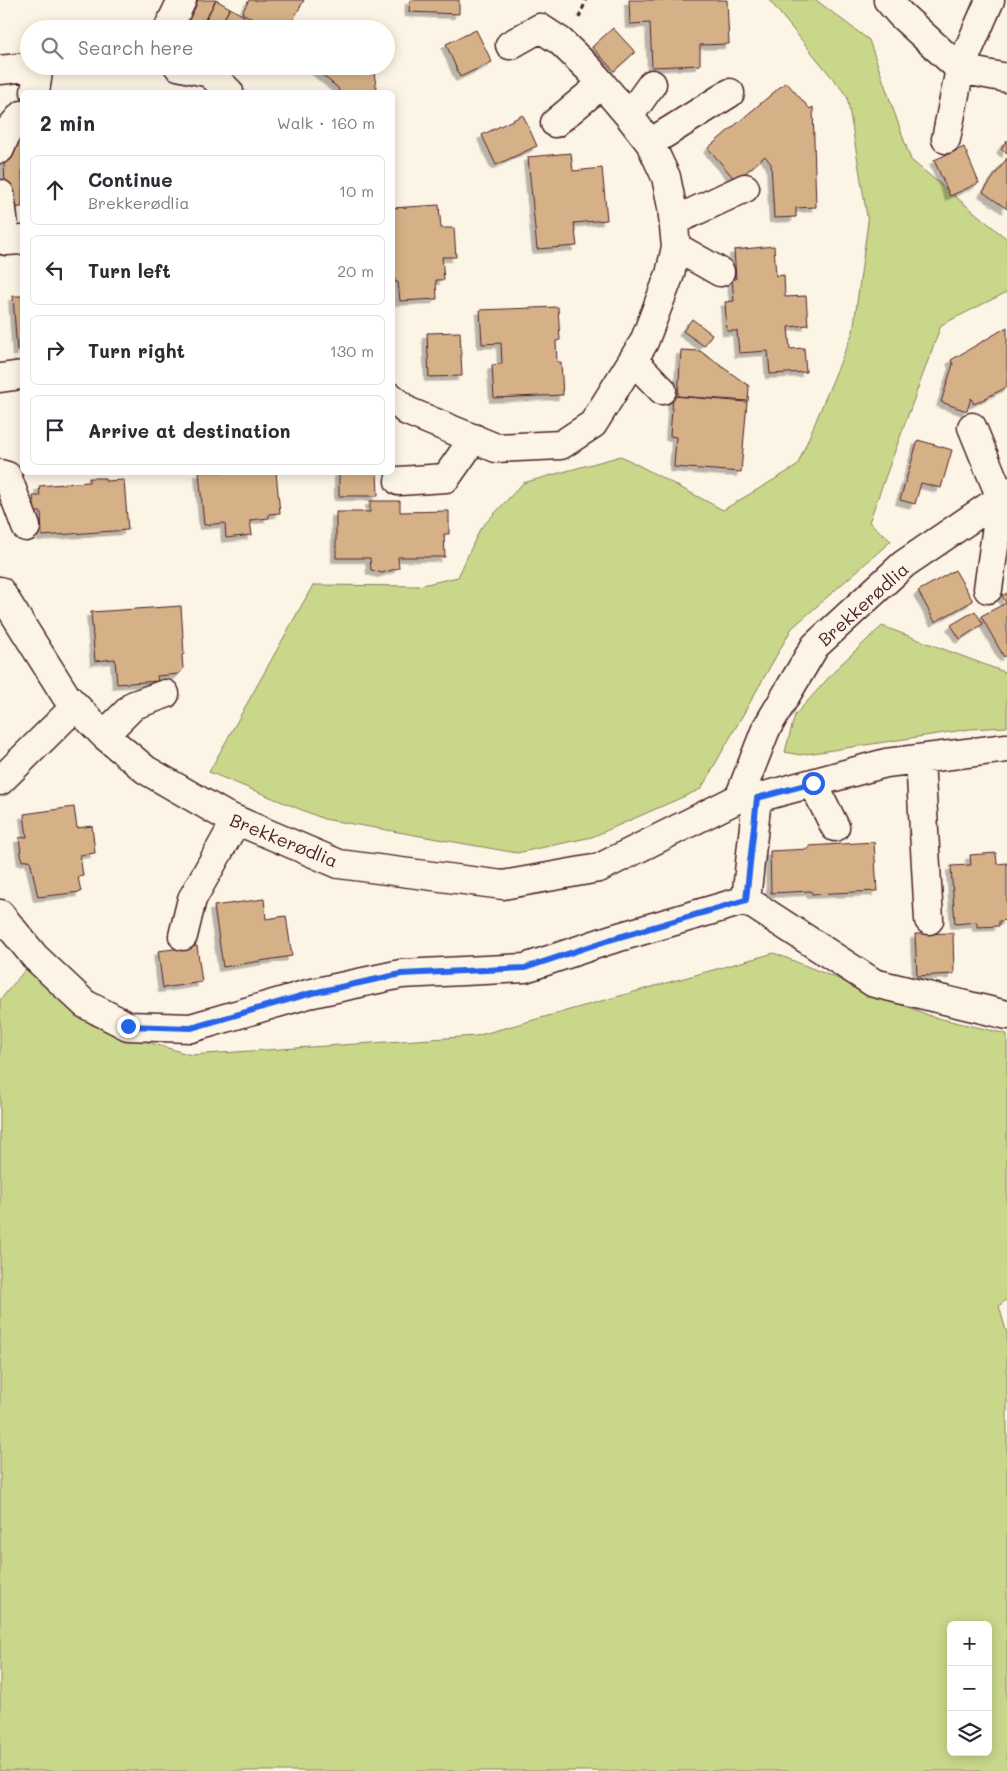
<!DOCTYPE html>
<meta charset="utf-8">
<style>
:root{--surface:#fff;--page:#f2f2f3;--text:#2b2b33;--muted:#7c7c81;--line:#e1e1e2}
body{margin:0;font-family:Mali,sans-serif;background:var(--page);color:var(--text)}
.controls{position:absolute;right:15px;bottom:15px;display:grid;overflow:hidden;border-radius:8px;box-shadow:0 2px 12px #0003}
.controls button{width:45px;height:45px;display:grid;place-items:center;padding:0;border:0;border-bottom:1px solid var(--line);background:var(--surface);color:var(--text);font:25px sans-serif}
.stop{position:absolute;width:15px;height:15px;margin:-11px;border:4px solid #2563eb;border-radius:50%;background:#fff}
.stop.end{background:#2563eb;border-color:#fff;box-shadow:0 1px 5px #0008}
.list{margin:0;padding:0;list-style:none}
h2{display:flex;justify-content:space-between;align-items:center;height:65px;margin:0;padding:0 20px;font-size:21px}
h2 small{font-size:16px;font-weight:400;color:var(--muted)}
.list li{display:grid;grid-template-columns:32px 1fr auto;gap:15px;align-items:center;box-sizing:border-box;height:70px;margin:0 10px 10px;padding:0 10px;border:1px solid var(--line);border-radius:8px}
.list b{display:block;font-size:19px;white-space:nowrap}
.list p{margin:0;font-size:16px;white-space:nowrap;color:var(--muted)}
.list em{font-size:16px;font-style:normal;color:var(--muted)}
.icon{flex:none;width:28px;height:28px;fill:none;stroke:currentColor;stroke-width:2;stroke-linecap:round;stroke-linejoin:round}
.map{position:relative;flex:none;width:1007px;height:1771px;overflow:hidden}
.search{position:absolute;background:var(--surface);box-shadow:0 2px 12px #0003;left:20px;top:20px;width:375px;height:55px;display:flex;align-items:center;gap:12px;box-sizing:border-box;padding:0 18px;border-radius:28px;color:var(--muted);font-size:19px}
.panel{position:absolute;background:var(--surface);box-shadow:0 2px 12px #0003;left:20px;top:90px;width:375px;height:385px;border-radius:8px}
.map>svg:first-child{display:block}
</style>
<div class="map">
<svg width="1007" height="1771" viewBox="0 0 1007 1771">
<defs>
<filter id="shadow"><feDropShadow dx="-4.5" dy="4.5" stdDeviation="0" flood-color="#0004"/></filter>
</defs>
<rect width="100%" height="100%" fill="#fcf5e5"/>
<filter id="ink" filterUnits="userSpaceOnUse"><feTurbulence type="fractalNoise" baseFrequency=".02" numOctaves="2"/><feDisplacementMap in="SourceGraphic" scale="10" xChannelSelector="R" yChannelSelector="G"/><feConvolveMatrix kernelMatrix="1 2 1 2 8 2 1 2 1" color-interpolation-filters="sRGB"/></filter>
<g filter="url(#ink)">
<!-- green -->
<path fill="#c9d78b" stroke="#8a7b5b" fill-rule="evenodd" d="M769,0h47l53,40 42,120 96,79v53l-66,33 -72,197 22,19 -99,87 -91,161 -109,48 -75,16 -193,-34 -115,-47 104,-187 105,1 40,-9 22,-48 43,-46 98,-27 102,54 74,-44 56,-134 15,-110 -21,-126z
M882,626l125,47v54l-37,2 -170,26 -15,-3 10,-37 45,-50z
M774,953l159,64 74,17v265l-8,7 8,28v437h-1007v-771l26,-31 66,56 99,30 285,-19zM951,1625h37v127h-37z"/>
<!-- building -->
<path fill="#d6b187" stroke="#4a1f2b" filter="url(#shadow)" d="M198,0h18l-16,28 -13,-8z
M216,0l14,8 -12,21h-17z
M249,0h55l-16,29h-17l-29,-16z
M410,0h49v14l-50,-2z
M629,0h98l2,44 -29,1v20l-48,2 -2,-44 -20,1z
M230,8l14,8 -8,13h-18z
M613,28l22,24 -21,19 -22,-24z
M476,30l16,32 -32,15 -14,-33z
M316,66h57l4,26h-38l-1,-4 -24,-20z
M786,82l24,27 3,-2 3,100 -20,1v9l-22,1 -3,-54 -6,-8 -29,25 -28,-33z
M523,115l14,31 -41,19 -14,-30z
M22,140v67l-16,1 -3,-67z
M1007,140v13l-6,-4z
M964,147l15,36 -29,13 -16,-36z
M571,153l2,18 29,-3 5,52 -33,3 3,23 -40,3 -9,-92z
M1007,158v51l-24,-17z
M439,205l2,23h13l2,29h-14l2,23h-8l1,19 -37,2 -2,-19h-3l-3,-22v-52z
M774,246l2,30 8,-1 1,22 21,-1 2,29 -20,2 2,22 14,-1 2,24 -36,2 -2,-23 -29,2 -2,-22h-10l-2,-29 9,-1 -2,-22h4l-2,-29z
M13,296h9v55h-5z
M558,307l2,33 -4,1 1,21h4l2,33 -69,3 -2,-33 10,-1 -1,-21 -19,1 -2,-34z
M692,319l20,15 -8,12 -21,-15z
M1007,327v60l-33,17 -3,-6 -4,13 -26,-9 12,-38 -2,-4z
M460,332l2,44 -33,1 -2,-44z
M681,350l19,1 49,35 -1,15 -70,-5z
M673,396l74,6 -6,70 -67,-5 2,-30 -6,-1z
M918,440l34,10 -11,38 -20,-5 -6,21 -15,-4z
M199,472h77l4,41 -11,1v4l-19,2 2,15 -26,3 -1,-15 -21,2z
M339,472h38l1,24h-39z
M89,478h16v3l19,-1 4,50 -86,6 -1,-24h-6l-2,-16h7l-1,-10 50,-4z
M370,501h30v11l49,-1v23h-5l1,23h-47l1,11 -17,5 -11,-3 -1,-12h-34v-46h34z
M955,570l18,31 -38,21 -17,-31z
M1007,593v62l-3,2 -23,-41 25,-13 -4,-7z
M181,606l3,48 -2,1 1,14 -4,5 -22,2 1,5 -41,3 -2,-25 -20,2 -4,-49z
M975,611l8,13 -23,15 -9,-14z
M74,807l3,21 15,-2 3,27 -15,2 3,21 -5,1 3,15 -43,5 -8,-37 -8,1 -3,-23 8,-1 -3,-23z
M874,842l3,49 -65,3 -1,-3 -40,2 -1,-42 39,-2v-3z
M996,853l1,11 10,-1v57l-8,1v5l-22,1v-5l-22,2 -4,-58 20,-1 -1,-10z
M264,899l2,20 20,-3 6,40 -69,11 -9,-61z
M953,933l1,41 -37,2 -2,-42z
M197,946l5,36 -39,6 -5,-37z"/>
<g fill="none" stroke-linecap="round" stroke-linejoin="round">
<defs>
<path id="minor" d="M888,0l12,14 60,55
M168,29l14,-29
M178,66l32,7 19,19
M960,69l47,9
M0,70l36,-4
M35,92l4,-26
M629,116l23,-32
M555,123l47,-39
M946,139l14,-70 30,-69
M650,143l80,-50
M0,149l7,-17 15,-17
M0,194l6,47 16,-1
M674,221l71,-33
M676,247l44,25
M633,360l29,30
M0,378l22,-3
M392,398l15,13 89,37 65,-3 32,-21 51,-82 26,-68 6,-27 -4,-40 -6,-30 -16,-34 -21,-27 -40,-47 -29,-28 -20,-13 -30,17
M972,427l29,71 -13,91
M0,474l7,2 19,51
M399,481l47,-3 28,-40
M0,591l66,105 38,39 42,35 78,45 115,49 164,21 96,-17 140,-70h18l129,-35 121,-15
M104,735l30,-30 31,-11
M920,759l9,161
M0,781l76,-75
M813,783l22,44
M739,798l27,-69 49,-83 89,-82 97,-66 6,-7
M757,798l-11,102 128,83 133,32
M0,914l35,43 50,47 43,22 63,2 117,-34 93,-20 124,-6 84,-28 137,-40
M183,936l9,-37 44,-78"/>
</defs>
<!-- minor casing -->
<use href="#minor" stroke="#4a1f2b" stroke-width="31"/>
<!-- path -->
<path stroke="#4a1f2b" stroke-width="3" stroke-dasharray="5 4" stroke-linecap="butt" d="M579,18l7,-18"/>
<!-- minor -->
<use href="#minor" stroke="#fcf5e5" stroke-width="28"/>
</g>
</g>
<g fill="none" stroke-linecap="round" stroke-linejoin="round" filter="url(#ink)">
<!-- route -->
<path stroke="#2563eb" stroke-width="6" d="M128,1026l63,2 117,-34 93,-20 124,-6 84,-28 137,-40 11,-102 56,-15"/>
</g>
<g text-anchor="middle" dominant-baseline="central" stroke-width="4.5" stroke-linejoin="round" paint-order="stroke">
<!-- street labels -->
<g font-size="18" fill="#4a1f2b" stroke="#fcf5e5">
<text transform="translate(863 604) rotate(-42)">Brekkerødlia</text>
<text transform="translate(284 840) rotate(22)">Brekkerødlia</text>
</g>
</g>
</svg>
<div class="controls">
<button>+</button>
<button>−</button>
<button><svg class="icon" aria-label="layers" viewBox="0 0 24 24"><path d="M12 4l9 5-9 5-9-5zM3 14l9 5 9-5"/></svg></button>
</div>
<div class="stop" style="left:813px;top:783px"></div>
<div class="stop end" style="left:128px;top:1026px"></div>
<div class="search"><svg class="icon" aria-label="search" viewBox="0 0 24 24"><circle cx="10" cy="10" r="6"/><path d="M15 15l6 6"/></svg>Search here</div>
<section class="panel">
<h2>2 min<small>Walk · 160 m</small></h2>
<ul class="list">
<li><svg class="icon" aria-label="ahead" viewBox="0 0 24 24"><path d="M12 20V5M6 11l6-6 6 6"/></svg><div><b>Continue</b><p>Brekkerødlia</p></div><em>10 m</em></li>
<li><svg class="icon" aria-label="left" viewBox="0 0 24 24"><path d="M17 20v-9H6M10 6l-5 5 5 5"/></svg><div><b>Turn left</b></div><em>20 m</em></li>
<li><svg class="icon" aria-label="right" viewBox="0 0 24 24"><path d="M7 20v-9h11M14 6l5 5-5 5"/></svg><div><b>Turn right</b></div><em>130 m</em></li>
<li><svg class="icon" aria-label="arrive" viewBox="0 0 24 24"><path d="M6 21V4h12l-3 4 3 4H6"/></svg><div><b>Arrive at destination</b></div></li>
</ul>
</section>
</div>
